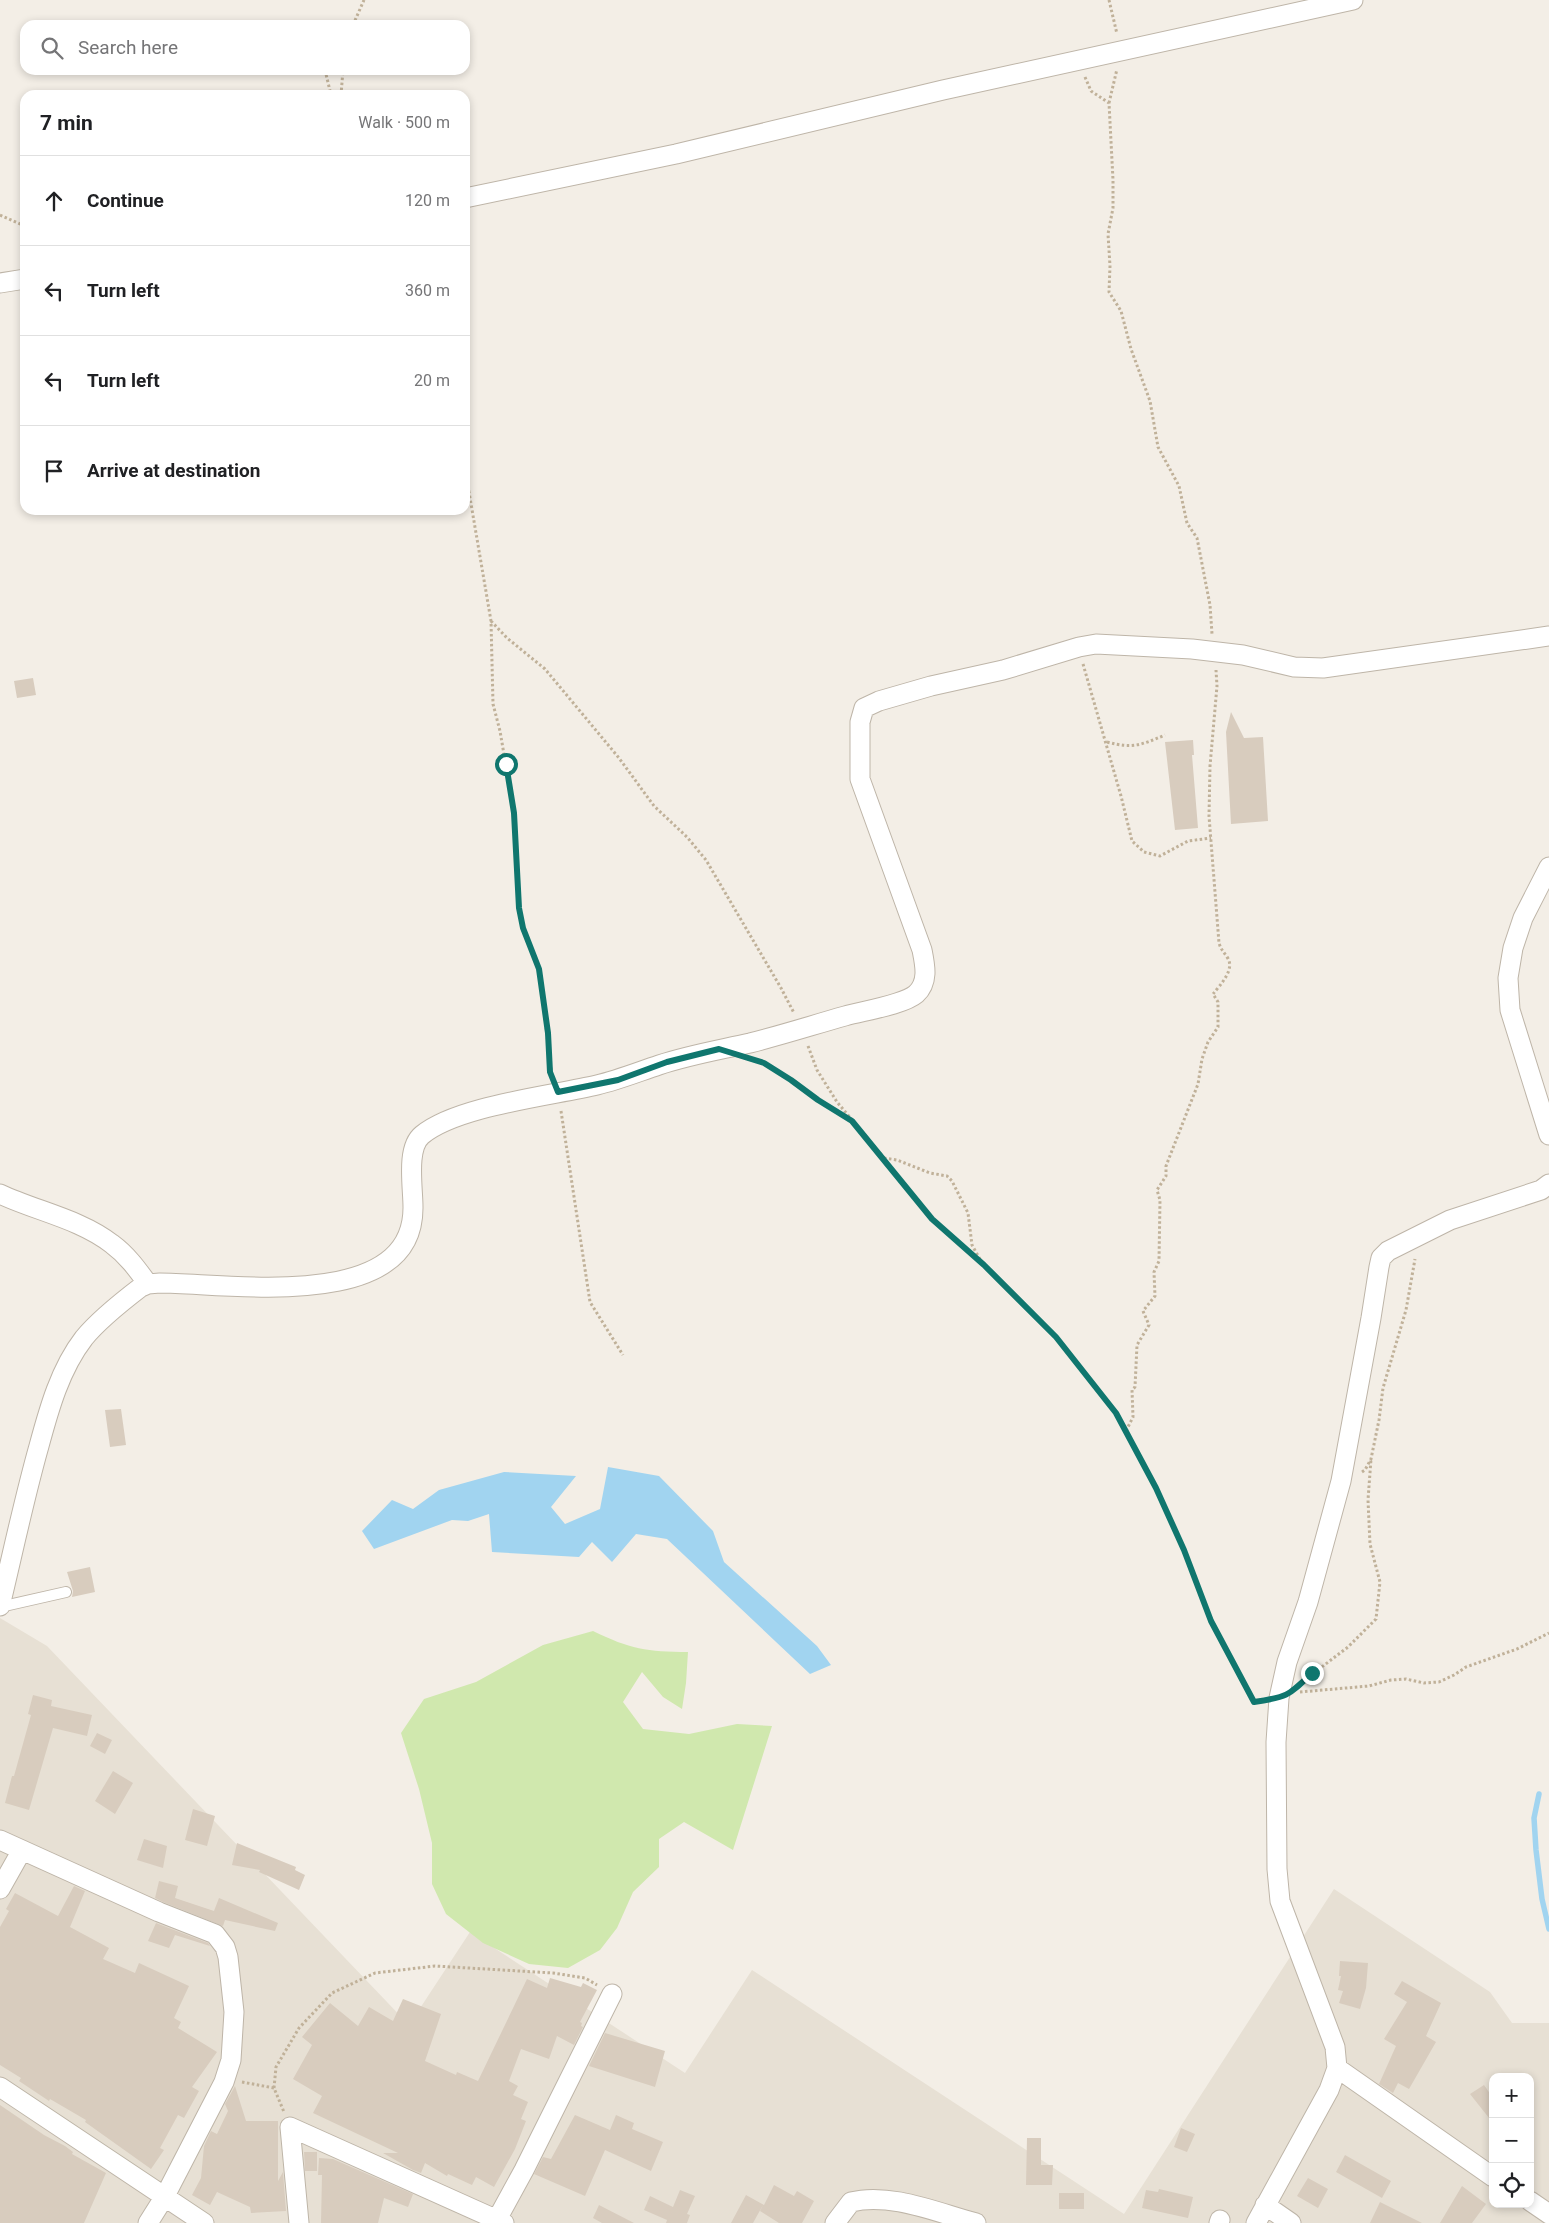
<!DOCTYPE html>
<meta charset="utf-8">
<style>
:root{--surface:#fff;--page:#f6f6f6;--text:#202124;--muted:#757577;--line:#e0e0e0}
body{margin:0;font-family:Roboto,sans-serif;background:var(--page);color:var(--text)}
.controls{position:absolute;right:15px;bottom:15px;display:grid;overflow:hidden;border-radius:10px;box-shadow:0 2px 8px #0003}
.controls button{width:45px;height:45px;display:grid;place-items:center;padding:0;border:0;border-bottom:1px solid var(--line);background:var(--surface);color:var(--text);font:25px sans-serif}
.stop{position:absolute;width:15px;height:15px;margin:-11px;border:4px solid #0f766e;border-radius:50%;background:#fff}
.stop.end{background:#0f766e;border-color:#fff;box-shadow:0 1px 5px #0008}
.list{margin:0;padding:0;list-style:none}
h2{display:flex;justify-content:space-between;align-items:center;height:65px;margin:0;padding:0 20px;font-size:21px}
h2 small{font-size:16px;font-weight:400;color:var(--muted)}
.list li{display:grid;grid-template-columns:32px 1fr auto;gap:15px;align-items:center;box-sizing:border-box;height:90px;padding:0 20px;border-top:1px solid var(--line)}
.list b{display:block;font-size:19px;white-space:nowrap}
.list em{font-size:16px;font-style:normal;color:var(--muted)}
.icon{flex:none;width:28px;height:28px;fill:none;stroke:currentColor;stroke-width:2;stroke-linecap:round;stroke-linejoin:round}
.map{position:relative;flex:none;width:1549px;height:2223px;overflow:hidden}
.search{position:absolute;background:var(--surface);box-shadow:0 2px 8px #0003;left:20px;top:20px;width:450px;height:55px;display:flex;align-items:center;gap:12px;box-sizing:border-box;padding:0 18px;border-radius:15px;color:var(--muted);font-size:19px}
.panel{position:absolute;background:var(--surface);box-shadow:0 2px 8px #0003;left:20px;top:90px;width:450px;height:425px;border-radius:15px}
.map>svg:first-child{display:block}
</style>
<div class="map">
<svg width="1549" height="2223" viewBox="0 0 1549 2223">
<rect width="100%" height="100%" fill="#f3eee6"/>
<!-- residential -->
<path fill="#e7e0d4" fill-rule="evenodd" d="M0,1618l47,28 362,379 61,-93 215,141 67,-103 372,244 210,-325 156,103 22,31h37v200h-1549zM1493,2077h37v127h-37z"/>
<!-- green -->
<path fill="#d0e8ae" d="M593,1631c37,18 54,21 95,21l-2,31 -4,26 -19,-12 -21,-25 -19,30 20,27 46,5 48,-10 35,2 -39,124 -49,-28 -25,17v28l-26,25 -16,36 -17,22 -32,18 -39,-4 -46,-21 -37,-29 -14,-30v-41l-13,-54 -18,-56 23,-34 52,-17 67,-37z"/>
<!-- water -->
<path fill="#a1d4f0" d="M608,1467l51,9 54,55 11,31 93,84 14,19 -21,9 -143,-135 -31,-5 -24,28 -20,-20 -13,15 -87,-5 -3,-38 -21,7 -16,-1 -78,29 -12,-18 30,-31 21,9 26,-19 65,-18 72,4 -25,31 14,17 35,-15z"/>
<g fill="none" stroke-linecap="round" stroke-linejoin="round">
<!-- stream -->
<path stroke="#a1d4f0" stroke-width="5.5" d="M1539,1794l-5,24 2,32 6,49 7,30"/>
</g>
<!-- building -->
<path fill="#d8ccbe" d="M33,678l3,17 -19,3 -3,-17z
M1231,712l13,26 19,-1 5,84 -37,3 -5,-92z
M1193,740l1,15h-2l6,73 -23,2 -10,-88z
M121,1409l5,36 -16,2 -5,-37z
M90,1567l5,25 -23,5 1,-6 -6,-19z
M33,1695l19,5 -1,6 41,9 -5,21 -34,-8 -24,82 -24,-7 7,-27h2l17,-61 -3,-1z
M97,1733l15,7 -7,14 -15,-8z
M113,1771l20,12 -18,31 -20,-13z
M193,1809l22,7 -8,30 -22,-6z
M144,1839l23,7 -4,22 -26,-8z
M237,1843l59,24 -1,3 10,5 -6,15 -40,-18 1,-2 -28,-5z
M159,1881l19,5 -3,12 39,13 5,-13 59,25 -3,8 -50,-11 -2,6 -60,-24 -8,-4z
M74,1886l11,5 -15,36 39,21 -6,11 32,14 4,-10 50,23 -15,32 7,4 -3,6 39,24 -25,35 7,4 -15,27 -6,-3 -18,33 4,2 -13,19 -66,-47 1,-2 -36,-21 -1,2 -30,-20 2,-3 -21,-13v-138l9,-16 -3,-2 9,-16 43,23z
M156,1923l52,20 2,3 -35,-11 -6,13 -21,-7z
M1340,1961l28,2 -2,25 -6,21 -21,-6 4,-12 -5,-1 3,-14h-2z
M550,1978l31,9 2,-4 14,7 -17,32 2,1 -1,3 2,1 -9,18 -17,-9 -8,23 -28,-10 -12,32 9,5 -5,9 15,7 -7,17 5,2 -11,28 -21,38 -18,-10 -4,8 -24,-11 -1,2 -22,-13 -4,10 -8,-3 -30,-17h15l-85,-40 9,-17 -29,-17 19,-34 -10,-8 28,-34 28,23 11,-19 24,14 10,-22 38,15 -16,47 31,14 1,-3 21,9 49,-102 20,9z
M1402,1981l39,22 -15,33 10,6 -27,47 -11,-6 -5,10 -14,-9 17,-38 -12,-7 23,-37 -13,-8z
M605,2033l60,18 -10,36 -66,-21z
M1484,2085l9,13v25l-23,-29z
M235,2086l11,35h32v60l5,-9 3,39 -35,2 -1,-6 -33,-15 -7,13 -18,-10 9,-17 3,-32 7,-15 6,3 11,-23 -3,-7z
M0,2105l44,30 21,11 8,6 -1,2 34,19 -22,50h-84z
M575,2115l35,15 6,-15 18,8 -2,6 31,13 -12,29 -46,-21 -20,46 -51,-22 9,-17 8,2z
M1181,2128l14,6 -8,18 -13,-5z
M1027,2138h14v27h12l-1,20h-26z
M304,2152h13v19h-12z
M1345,2155l46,26 -9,17 -46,-26z
M319,2158l14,1 80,35 -5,13 -24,-9 -6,25h-57l1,-48h-4z
M1308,2178l20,11 -10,19 -21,-12z
M774,2185l20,11 3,-5 17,10 -12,22h-23l-19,-12 3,-6 -10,18h-22l15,-28 18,10z
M1462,2186l24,18 -14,19h-32z
M1159,2189l34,8 -5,21 -46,-10 4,-18 12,2z
M680,2190l15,6 -8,18 3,1 -3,8h-21l1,-3 -23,-10 6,-14 23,11z
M1059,2193h25v16h-25z
M1380,2202l42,21h-52z
M599,2205l35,18h-32l-9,-5z"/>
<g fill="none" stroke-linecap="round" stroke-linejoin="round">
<defs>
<path id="service" d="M0,1607l66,-15"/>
<path id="minor" d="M465,198l211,-44 267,-64 410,-90
M0,283l25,-4
M1549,867l-26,51 -10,30 -5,30 2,32 39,125
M0,1194c36,17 80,25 112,50 15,11 25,25 36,40
M0,1606c13,-54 24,-107 39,-160 10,-37 21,-77 45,-108 13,-16 40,-38 57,-51l7,-3 12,-1c68,0 254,31 253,-76 0,-20 -7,-59 9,-72 35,-29 128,-39 175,-50 21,-5 41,-13 62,-20 30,-10 60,-15 91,-22 32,-8 63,-18 95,-27 17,-5 58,-11 71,-22 13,-12 9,-29 6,-44l-62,-171v-57l4,-14 15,-7 52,-15 72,-16 76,-23 17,-3 96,5 51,6 51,12 29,1 226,-32
M0,1840l159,72 56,22 10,13 3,10 6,55 -3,48 -7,22 -59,114 -17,27
M0,1889l22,-39
M1337,2068l156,109
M0,2087l204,136
M1530,2201l19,13
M1265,2205l26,18
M299,2223l-9,-96 214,96
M495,2223l29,-53 88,-176
M835,2223l16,-21c39,-10 87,11 125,21
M1219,2223l1,-3
M1256,2223l73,-133 8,-22 -2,-21 -55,-146 -3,-32 -1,-127 3,-44 8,-36 21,-60 33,-121 30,-163 8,-51 2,-9 7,-7 62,-31 91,-30 8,-6"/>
</defs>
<!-- service casing -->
<use href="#service" stroke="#beb5a8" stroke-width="12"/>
<!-- minor casing -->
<use href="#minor" stroke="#beb5a8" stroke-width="21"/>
<!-- path -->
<path stroke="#c0b199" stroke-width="3" stroke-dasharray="2.5 2.5" stroke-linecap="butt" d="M1109,0l8,34
M353,25l11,-25
M325,70l6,25
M1085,77l6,14 18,12 4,77v28l-5,26 2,32 -1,26 12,19 10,38 19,52 8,46 21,39 8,37 10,15 13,67 2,29
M341,95l2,-25
M1109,103l8,-34
M0,215l25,11
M465,456l4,36 22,129 2,83 7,27 14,82 5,95 4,20 16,41 13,108
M491,621l16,17 38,31 74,89 35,48 33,31 19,23 75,128 13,25
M1083,664l38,132 11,45 12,11 16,4 28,-15 23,-3
M1107,742c26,7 34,3 58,-7
M808,1046l9,24 20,32 47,56 23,32 25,29 52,46 72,72 60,76 40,75 28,62 27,71 43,81 6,-1
M756,1061c22,7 41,24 60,38 11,8 23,14 34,20
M561,1111l29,191 33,53
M884,1158l13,2 33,13 17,3 5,5 16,32 4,32 9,16
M1126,1431l7,-14 -1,-27 3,-3 2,-42 12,-20 -6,-14 12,-15 -1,-24 5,-11 1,-61 -3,-10 9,-14v-10l32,-82 4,-25 6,-17 10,-15v-25l-5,-8c7,-9 23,-25 14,-37 -3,-5 -6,-7 -8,-14l-10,-127 1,-50 7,-80 -1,-16
M1362,1472l3,-2 6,-11 8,-39 4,-32 23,-78 9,-51
M1302,1682l46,-35 28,-28 4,-37 -10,-38 -2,-44 3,-41
M1300,1692l69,-6 22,-6 15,-1 18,4 15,-1 15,-7 12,-8 51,-18 32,-16
M242,2082l32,6 10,24
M274,2088l2,-21 23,-39 33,-35 43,-20 60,-7 118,7 32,5 12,7"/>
<!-- service -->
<use href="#service" stroke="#fff" stroke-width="10"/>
<!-- minor -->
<use href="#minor" stroke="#fff" stroke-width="19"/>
</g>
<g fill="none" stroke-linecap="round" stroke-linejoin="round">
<!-- route -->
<path stroke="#0f766e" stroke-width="6" d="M506,764l8,49 5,95 4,20 16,41 9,64 2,39 8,20 60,-12 49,-18 52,-13 45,14 27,17 27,20 34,21 80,98 52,46 72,72 60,76 40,75 28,62 27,71 43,81c34,-5 34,-6 58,-29"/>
</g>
</svg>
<div class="controls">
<button>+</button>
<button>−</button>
<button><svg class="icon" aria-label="locate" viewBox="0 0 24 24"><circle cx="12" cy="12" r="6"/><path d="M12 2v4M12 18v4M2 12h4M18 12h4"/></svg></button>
</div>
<div class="stop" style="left:506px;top:764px"></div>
<div class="stop end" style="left:1312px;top:1673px"></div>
<div class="search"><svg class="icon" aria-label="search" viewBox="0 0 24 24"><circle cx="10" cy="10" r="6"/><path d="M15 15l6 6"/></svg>Search here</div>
<section class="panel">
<h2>7 min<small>Walk · 500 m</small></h2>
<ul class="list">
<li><svg class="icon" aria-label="ahead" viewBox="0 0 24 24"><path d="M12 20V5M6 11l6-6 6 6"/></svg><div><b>Continue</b></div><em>120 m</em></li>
<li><svg class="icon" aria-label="left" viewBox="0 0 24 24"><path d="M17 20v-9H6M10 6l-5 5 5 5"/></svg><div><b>Turn left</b></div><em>360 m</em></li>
<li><svg class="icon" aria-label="left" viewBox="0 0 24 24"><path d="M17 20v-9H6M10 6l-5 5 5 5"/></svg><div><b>Turn left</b></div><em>20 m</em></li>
<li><svg class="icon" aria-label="arrive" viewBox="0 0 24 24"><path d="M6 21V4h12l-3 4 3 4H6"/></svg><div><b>Arrive at destination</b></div></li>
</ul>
</section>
</div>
